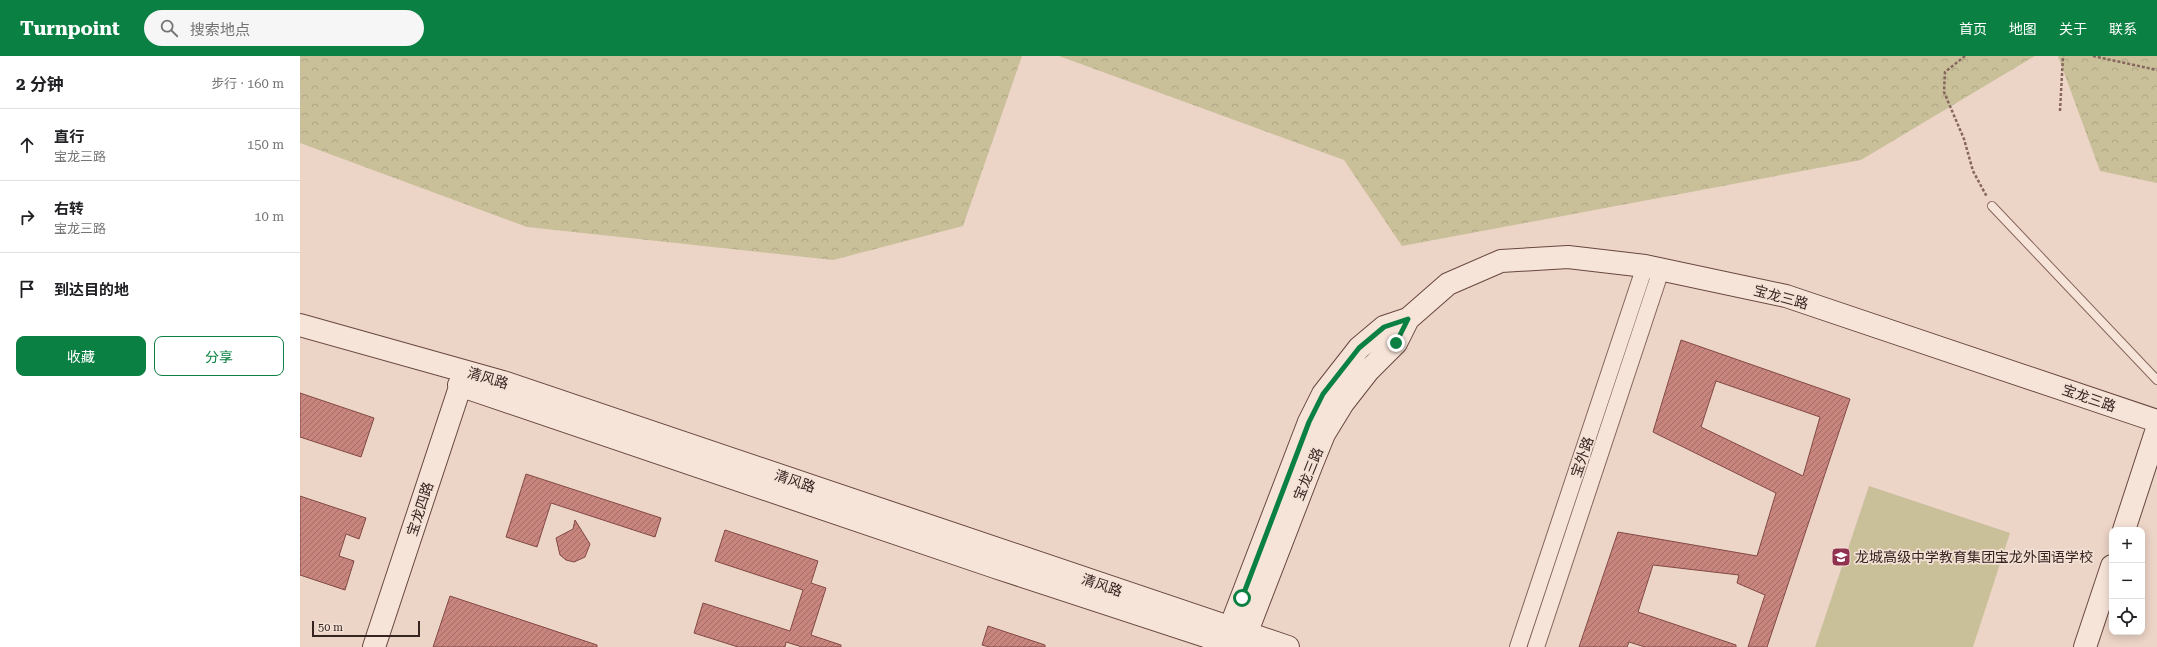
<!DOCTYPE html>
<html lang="zh">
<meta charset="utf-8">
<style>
:root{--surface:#fff;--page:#f6f6f6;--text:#202124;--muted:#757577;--line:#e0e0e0;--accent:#0b8043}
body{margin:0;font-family:"Roboto Serif","Noto Sans SC",serif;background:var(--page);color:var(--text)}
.controls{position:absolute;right:12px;bottom:12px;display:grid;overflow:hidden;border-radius:8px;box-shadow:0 2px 10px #0003}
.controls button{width:36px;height:36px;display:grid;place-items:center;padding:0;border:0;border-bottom:1px solid var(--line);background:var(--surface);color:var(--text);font:20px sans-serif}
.scale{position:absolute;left:12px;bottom:10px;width:108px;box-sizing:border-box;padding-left:4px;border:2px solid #372320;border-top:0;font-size:11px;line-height:14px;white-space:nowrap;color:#372320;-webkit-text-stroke:3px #f3e1d5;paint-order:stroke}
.stop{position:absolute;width:12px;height:12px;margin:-9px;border:3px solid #0b8043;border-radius:50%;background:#fff}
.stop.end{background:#0b8043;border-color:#fff;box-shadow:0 1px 4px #0008}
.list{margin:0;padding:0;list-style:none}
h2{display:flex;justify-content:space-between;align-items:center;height:52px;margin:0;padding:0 16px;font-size:17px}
h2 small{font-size:13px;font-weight:400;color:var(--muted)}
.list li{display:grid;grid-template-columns:26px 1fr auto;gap:12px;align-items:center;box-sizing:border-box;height:72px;padding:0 16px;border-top:1px solid var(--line)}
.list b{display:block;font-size:15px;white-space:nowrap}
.list p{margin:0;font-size:13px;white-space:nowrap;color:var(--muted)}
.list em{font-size:13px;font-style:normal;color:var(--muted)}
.actions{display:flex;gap:8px;padding:12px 16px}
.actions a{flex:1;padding:9px 0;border:1px solid var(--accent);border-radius:8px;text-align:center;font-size:14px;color:var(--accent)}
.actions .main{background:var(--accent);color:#fff}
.icon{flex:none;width:22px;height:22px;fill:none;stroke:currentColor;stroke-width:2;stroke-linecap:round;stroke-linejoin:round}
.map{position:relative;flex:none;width:1857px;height:591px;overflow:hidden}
header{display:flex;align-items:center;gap:24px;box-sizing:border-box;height:56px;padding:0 20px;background:var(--accent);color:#fff}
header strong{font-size:19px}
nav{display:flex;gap:22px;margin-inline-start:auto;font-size:14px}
.search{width:280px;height:36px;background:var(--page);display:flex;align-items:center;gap:10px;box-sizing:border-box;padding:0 14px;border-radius:22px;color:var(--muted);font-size:15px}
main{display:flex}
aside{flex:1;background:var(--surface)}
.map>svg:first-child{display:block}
</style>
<header>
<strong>Turnpoint</strong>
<div class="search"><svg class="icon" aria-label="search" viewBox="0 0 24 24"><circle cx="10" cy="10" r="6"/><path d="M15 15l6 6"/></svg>搜索地点</div>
<nav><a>首页</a><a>地图</a><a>关于</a><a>联系</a></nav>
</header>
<main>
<aside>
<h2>2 分钟<small>步行 · 160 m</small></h2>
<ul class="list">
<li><svg class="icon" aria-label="ahead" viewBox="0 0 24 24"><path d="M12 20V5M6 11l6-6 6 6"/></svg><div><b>直行</b><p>宝龙三路</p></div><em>150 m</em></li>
<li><svg class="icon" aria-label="right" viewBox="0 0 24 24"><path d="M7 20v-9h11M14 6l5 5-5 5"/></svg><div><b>右转</b><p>宝龙三路</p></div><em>10 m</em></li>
<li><svg class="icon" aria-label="arrive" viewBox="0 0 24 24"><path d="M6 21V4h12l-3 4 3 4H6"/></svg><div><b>到达目的地</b></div></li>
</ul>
<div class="actions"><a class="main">收藏</a><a>分享</a></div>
</aside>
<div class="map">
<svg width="1857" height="591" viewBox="0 0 1857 591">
<defs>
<pattern id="forest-crowns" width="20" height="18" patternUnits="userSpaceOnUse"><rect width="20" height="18" fill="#c9c09a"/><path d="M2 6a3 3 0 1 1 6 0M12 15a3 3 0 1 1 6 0" fill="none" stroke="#ada584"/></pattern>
<pattern id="building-hatch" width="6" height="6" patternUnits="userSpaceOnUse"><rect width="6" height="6" fill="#c7857e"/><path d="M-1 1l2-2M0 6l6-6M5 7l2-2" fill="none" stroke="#a26c67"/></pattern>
</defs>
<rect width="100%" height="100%" fill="#ecd4c6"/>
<!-- forest -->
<path fill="url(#forest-crowns)" d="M0,0h722l-59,170 -130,34 -306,-33 -227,-84z
M759,0h976l-174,104 -459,86 -58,-86z
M1758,0h99v127l-57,-12z"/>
<!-- garden -->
<path fill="#c9c09a" d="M1569,430l141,47 -37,114h-158z"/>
<!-- building -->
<path fill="url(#building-hatch)" stroke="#834944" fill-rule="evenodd" d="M1381,284l169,59 -83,248h-19l17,-52 -28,-12 2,-8 -86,-10 -15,47 98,33v2h-91l-16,-5 -2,5h-48l39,-115 139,24 19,-63 -123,-61zM1416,325l104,36 -17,59 -102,-49z
M0,337l74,25 -13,39 -61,-20z
M226,418l135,44 -6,19 -104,-34 -14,44 -31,-10z
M0,440l66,22 -7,21 -13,-5 -7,22 15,5 -9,29 -45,-15z
M275,464l15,24 -5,13 -11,5 -8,-2 -6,-5 -4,-17 17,-9z
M425,474l93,31 -7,22 15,5 -15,47 30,10v2h-39l-16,-5 -1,5h-47l-44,-14 9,-30 87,28 13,-41 -88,-29z
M150,540l147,49v2h-164z
M688,570l57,19v2h-56l-7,-2z"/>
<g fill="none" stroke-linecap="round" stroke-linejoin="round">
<defs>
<path id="lane" d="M1692,150l165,174"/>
<path id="street" d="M1218,591l127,-381
M1236,591l125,-377"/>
<path id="secondary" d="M0,269l203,57 785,265
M159,329l536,182 244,80
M1824,474l33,-101
M925,585l84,-219 14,-28 36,-46 25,-21 24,-8
M74,591l91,-275
M941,591l70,-181 13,-32 19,-31 25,-32 28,-28 12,-24 40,-35 53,-23 67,-4 77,9 141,30 371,125
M1785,591l27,-81"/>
</defs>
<!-- lane casing -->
<use href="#lane" stroke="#86665d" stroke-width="10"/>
<!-- street casing -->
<use href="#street" stroke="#86665d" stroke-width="18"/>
<!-- secondary casing -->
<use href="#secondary" stroke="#684740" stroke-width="24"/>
<!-- path -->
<path stroke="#86665d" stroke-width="2.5" stroke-dasharray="3 2" stroke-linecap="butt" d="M1665,0l-20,16 -1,20 20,47 9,32 14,26
M1793,0l64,14
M1760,55l3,-55"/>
<!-- lane -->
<use href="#lane" stroke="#f7e4d9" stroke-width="8"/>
<!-- street -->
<use href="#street" stroke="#f7e4d9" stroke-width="16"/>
<!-- secondary -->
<use href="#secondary" stroke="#f7e4d9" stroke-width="22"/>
</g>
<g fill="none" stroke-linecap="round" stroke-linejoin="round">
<!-- route -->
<path stroke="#0b8043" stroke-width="5" d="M942,542l67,-176 14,-28 36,-46 25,-21 24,-8 -12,24"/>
</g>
<!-- icons -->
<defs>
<symbol id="school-square" viewBox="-11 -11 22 22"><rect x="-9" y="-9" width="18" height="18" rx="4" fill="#913150" stroke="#f3e1d5"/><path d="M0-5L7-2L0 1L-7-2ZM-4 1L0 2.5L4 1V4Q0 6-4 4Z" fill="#fff"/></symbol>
</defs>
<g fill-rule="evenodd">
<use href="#school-square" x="1530" y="490" width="22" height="22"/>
</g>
<g text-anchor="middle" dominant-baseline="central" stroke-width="3.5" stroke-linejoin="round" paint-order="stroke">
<!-- street labels -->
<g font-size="14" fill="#372320" stroke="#f3e1d5">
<text transform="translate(1481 241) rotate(15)">宝龙三路</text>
<text transform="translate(188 322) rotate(17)">清风路</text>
<text transform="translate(1789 342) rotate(19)">宝龙三路</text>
<text transform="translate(1282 401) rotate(-71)">宝外路</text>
<text transform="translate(1008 418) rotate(-68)">宝龙三路</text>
<text transform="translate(495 425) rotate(19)">清风路</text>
<text transform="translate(120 453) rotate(-72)">宝龙四路</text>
<text transform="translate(802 529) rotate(19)">清风路</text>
</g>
<!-- poi labels -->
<g font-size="14" fill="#372320" stroke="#f3e1d5" text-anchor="start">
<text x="1555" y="501">龙城高级中学教育集团宝龙外国语学校</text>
</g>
</g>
</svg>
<div class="controls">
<button>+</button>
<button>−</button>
<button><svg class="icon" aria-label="locate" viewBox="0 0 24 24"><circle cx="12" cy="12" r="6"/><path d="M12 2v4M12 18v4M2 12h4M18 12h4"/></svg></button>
</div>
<div class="scale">50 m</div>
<div class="stop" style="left:942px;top:542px"></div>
<div class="stop end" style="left:1096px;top:287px"></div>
</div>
</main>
